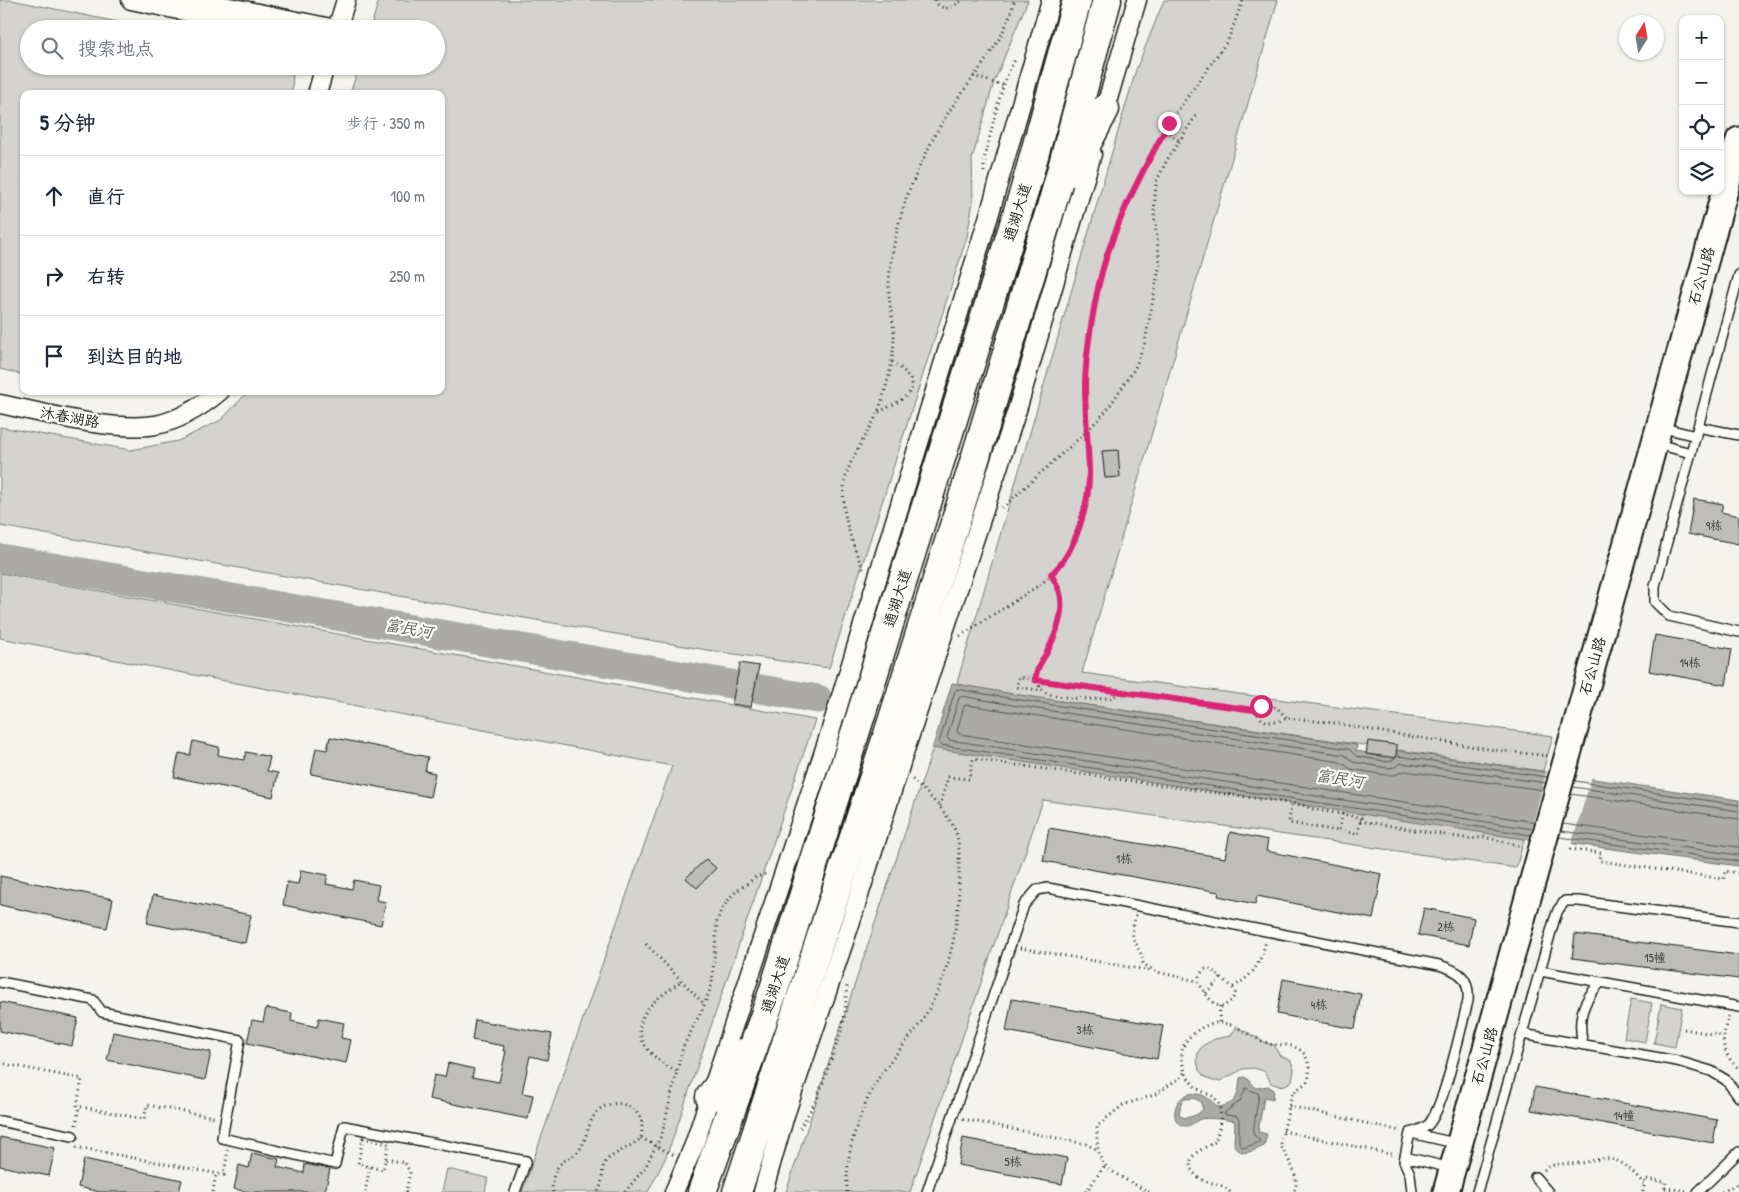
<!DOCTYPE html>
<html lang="zh">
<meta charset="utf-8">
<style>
:root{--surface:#fff;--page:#f2f2f3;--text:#1f2937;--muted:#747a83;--line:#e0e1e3}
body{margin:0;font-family:"Patrick Hand","LXGW WenKai TC",sans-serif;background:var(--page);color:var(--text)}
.controls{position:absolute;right:15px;top:15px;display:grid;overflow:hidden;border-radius:10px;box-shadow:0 1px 4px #0004}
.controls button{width:45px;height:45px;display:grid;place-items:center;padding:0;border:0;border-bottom:1px solid var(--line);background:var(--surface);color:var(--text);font:25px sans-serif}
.compass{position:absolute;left:1619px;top:15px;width:45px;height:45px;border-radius:50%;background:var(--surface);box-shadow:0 1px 4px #0004;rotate:11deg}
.stop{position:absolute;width:15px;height:15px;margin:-11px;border:4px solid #db2777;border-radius:50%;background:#fff}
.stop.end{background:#db2777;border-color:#fff;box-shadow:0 1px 5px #0008}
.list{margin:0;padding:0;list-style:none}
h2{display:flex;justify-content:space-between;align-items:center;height:65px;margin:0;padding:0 20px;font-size:21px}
h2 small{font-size:16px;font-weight:400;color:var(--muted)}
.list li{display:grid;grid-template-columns:32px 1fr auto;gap:15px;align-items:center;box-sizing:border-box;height:80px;padding:0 20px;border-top:1px solid var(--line)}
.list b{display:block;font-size:19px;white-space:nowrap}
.list em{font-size:16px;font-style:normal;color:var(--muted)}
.icon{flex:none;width:28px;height:28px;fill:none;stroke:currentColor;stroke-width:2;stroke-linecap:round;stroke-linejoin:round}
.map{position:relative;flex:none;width:1739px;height:1192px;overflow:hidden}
.search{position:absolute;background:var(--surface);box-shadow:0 1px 4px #0004;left:20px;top:20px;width:425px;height:55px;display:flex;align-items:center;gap:12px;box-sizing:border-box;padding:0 18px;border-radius:28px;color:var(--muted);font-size:19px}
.panel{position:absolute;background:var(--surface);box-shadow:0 1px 4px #0004;left:20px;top:90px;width:425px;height:305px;border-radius:10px}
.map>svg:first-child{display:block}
</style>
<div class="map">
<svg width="1739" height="1192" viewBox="0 0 1739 1192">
<rect width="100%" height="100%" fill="#f4f3ee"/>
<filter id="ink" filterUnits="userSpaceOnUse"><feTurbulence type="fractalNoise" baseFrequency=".02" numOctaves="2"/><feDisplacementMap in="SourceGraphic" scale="10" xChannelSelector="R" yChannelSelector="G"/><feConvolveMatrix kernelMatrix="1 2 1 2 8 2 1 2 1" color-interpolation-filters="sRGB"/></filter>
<g filter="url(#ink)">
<!-- green -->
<path fill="#d4d3cf" stroke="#787876" d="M0,0h12l139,29h-122v37h260l4,6 -1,22h-268v281l-24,-6z
M379,0h649l-34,82 -22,77 1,42 -6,36 -138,431 -122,-18 -707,-124v-99l131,23 47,-9 43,-21 28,-29h192v-297h-91l9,-28h77v-37h-66z
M1164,0h114l-196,673 471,63 -10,35 -587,-85 180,-616z
M0,573l815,147 -143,421 -8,20 -16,31h-126l150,-426 -672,-128z
M933,748l594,82 -11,38 -473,-68 -133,392h-124z
M1631,999l21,4 -7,39 -21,-4z
M1661,1004l21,4 -7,39 -21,-4z
M1237,1027l29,16 8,2 5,10 12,6 3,9 -2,11c-8,6 -13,6 -21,2l-7,-12 -11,-3 -10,1 -23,12h-7l-9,-5 -5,-6 -2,-10 1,-7 4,-7 13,-7 15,-3z
M447,1169l41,9 -3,14h-43z"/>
<!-- water -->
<path fill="#abaaa6" stroke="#72716f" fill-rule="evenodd" d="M952,683l61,11 344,51 -1,6 35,6 1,-7 347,50v66l-171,-23 -45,-4 -591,-91z
M1244,1077l4,2 8,9 12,-2 6,4 -1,9 -9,-2 -6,35 9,2 -3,12c-11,5 -22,12 -30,-1l1,-24c-11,-1 -24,-4 -35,-2 -4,2 -9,7 -14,7 -22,-1 -10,-45 20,-29 5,3 8,7 12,10 20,-3 20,-12 22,-29zM1193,1098l7,3 3,8c-4,6 -15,10 -21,8l-3,-3 2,-11 4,-4z"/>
<!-- pier -->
<path fill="#f4f3ee" d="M952,680l-21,71 -2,-3 20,-66z
M1547,769l45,7 -21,70 -43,-4z"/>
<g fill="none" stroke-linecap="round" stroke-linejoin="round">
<!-- shore -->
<path stroke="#555553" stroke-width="1" d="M1397,756l150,21
M1395,759l-6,3 -33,-6 -7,-7 -336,-50 -56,-10 -2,2 -16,51 2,3 590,90
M1575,781l164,24
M1573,787l166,24
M1571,794l168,25
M1535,822l-576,-88 -2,-3 7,-25 3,-1 373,57 11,7 35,6h9l9,-4 140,19
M1563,824l176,23
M1533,829l-584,-89 -2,-3 12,-39 3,-2 50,9 333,50 8,7 35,6 7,-1 6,-4 145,20
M1561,831l178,24
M1559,837l180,24
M1246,1088l13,6 -6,38 1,3 6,5 -1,2 -15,6 -5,-4v-25l-3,-3 -11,-1 -1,-2 16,-12z"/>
<!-- river -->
<path stroke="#abaaa6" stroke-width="29" d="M0,558l818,141"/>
</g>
<!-- building -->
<path fill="#bebdba" stroke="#1c1c1c" d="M1118,450l2,27 -15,1 -3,-27z
M1694,499l29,5 -2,8 18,4v28l-51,-10z
M1655,635l77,14 -6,36 -77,-14z
M740,663l19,3 -8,41 -19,-3z
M330,737l98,20 -3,14 10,2 -5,24 -119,-23 5,-26 11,2z
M193,741l26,6 -1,8 26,5 2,-8 24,5 -3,14 11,2 -5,24 -99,-20 5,-24 11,2z
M1368,741l29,4 -1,13 -30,-4z
M1049,828l176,30 5,-26 38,8 -2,11 116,23 -9,45 -116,-23 -2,8 -37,-8 1,-4 -176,-31z
M706,859l10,9 -19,20 -11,-10z
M301,870l27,5 -2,9 26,5 2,-9 25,5 -3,15 10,2 -5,23 -98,-20 4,-23 11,2z
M0,876l113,23 -6,29 -107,-23z
M153,895l98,20 -6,28 -98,-20z
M1424,908l50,10 -5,27 -51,-10z
M1575,934l164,21v24l-167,-21z
M1283,979l78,15 -6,35 -78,-15z
M1012,999l151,27 -6,33 -151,-28z
M0,1002l78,16 -6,28 -72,-15z
M266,1008l26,5 -1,8 26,6 2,-9 25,5 -3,15 10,2 -5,23 -99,-20 5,-23 11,2z
M475,1020l77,14 -5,26 -17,-4 -8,37 11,2 -5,24 -99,-20 5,-24 11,2 3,-14 26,6 -2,8 27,5 7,-31h-3l1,-5 -32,-6z
M113,1032l98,20 -6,28 -98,-20z
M1535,1087l182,33 -4,23 -182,-33z
M0,1137l55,11 -6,28 -49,-10z
M963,1138l104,20 -5,26 -104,-19z
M252,1153l27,6 -2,8 27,6 1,-9 25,5 -5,23h-76l-15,-3 5,-24 10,3z
M84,1159l98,21 -3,12h-79l-22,-5z"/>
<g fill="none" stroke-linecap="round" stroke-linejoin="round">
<defs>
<path id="lane" d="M1739,275l-84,311v16l14,14 70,16
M1660,427l36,9
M1698,427l41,8
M1657,444l34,9
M1540,971l199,36
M0,982l93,18 9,12 138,28 -18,98 113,26 9,-38 182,35 -11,31
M1522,1034l155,27 34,10 15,9 13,17
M1583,1045c-6,-26 -1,-44 18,-63
M0,1121l73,15
M1410,1133l-6,28 6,13 2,18
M1411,1133l48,11
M1405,1157l46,11
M1535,1177l13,15
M927,1192l97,-287 13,-15 11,-2 391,77c20,6 31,12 29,36 -7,26 -24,107 -40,124 -5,4 -12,6 -18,8
M1477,1192l77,-271 4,-11 7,-9h14l160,21
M1698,1192l41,-40"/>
<path id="street" d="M131,0l138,29
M175,0l49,6 112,23
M337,29l9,-29
M317,94l8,-28
M1102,119l35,-119
M0,404c45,9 111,28 156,21 24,-5 45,-18 64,-34
M674,1192l20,-47 133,-403 163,-530 61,-212
M763,1192l22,-77 64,-188 56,-177 112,-340 75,-256"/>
<path id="secondary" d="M1446,1192l293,-1052"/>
<path id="primary" d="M1072,172l33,-63
M710,1097l32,-44
M702,1192l71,-200 85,-268 166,-532 53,-192
M737,1192l154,-467 81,-256 83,-275 52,-194"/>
</defs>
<!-- lane casing -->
<use href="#lane" stroke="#1c1c1c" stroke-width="12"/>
<!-- street casing -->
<use href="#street" stroke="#1c1c1c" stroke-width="21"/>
<!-- secondary casing -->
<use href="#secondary" stroke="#1c1c1c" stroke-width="29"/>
<!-- primary casing -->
<use href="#primary" stroke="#1c1c1c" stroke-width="31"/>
<!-- path -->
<path stroke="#1c1c1c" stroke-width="3" stroke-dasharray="1 4" stroke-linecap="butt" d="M935,0l2,4c9,8 17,3 25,-4
M973,76l31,10
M1165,131l15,10
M984,172v-12c9,-33 15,-73 32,-102
M879,412c29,-15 51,-25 12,-51
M1002,508l84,-76 21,-22 28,-42 10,-26 15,-79 -6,-49 2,-32 11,-22 30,-46
M863,569c-10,-24 -22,-54 -19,-80 2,-32 28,-56 37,-86 7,-22 13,-44 13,-67 0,-15 -5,-30 -5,-45 -1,-28 11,-81 23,-107 11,-26 24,-53 40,-77 21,-31 56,-70 62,-107
M1051,574c3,6 8,12 9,19 5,19 -5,44 -14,61 -6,9 -9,15 -11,26 3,4 6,9 10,12 8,6 60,10 69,4 2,-1 4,-3 6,-5
M960,636l81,-52 18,-16 12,-20 15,-49 3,-27 -4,-48v-42l4,-46 8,-43 8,-34 13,-34 28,-59 23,-43 59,-83 15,-40
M1040,686l-1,4 -22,-3 2,-10 101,13 135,20 4,7 8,5h10l10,-4 48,5 48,9 112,18 54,6
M1255,710l6,-3h15l11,11
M940,806l8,-29 21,2 4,-20 330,46 9,4 30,5 -3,17 -50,-8 2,-19
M1360,821l111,18 13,-2 38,9
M1339,831l19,3 3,-16 -19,-4
M1570,849l31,4 -1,8 124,18 1,-8 14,2
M1136,915c-3,10 -6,20 0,29 4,9 6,9 7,20l14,8 40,9c7,9 13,24 26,26l10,-8 2,-6c-2,-8 -8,-9 -14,-15 -11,-11 -16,-15 -24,3
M646,944l59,61
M1020,948l132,23
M1233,987c21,-12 27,-23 33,-46
M1206,993l15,-15
M1728,1016c-6,25 -9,34 11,53
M1219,1022l1,-16
M1684,1029l39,7
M0,1063l82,16 -5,27 67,13 3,-14 67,12
M676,1071c-22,-12 -48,-32 -30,-60 5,-9 26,-23 35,-30
M1289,1106l112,25
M963,1119l123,25 12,6
M76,1125l3,-19
M800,1128l17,-29 25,-70 3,-16 2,-27
M1283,1131l112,24
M363,1138l26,6 -6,26 -25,-6z
M641,1138l33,17
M76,1147l148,28 4,-26
M386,1159l19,4 5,9 -4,20h2
M1544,1170c13,-9 19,-5 34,-7 8,0 15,-3 24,-4 18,-3 31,13 42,25
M1665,1188l22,3
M213,1192l3,-18
M365,1192l5,-25
M553,1192c-3,-11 2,-25 11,-31 6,-4 12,-6 16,-12 8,-12 7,-27 18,-38 14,-13 35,-8 43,8 2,6 1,13 0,19 -9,9 -33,17 -37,26 -3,9 0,17 -6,28
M625,1192l21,-26 16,-32 21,-87 20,-39 9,-24 5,-62 4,-12 12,-16 23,-17 10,-3
M847,1192c-2,-41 13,-85 35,-119 14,-21 33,-39 45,-61 25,-44 33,-93 32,-143 0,-14 1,-29 -5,-41 -10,-20 -27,-34 -42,-49
M1086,1192l19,-27
M1149,1192c-11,-6 -37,-18 -44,-27 -9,-11 -8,-26 -8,-39l26,-21 31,-10 23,-15 8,-8
M1230,1192c-10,-11 -21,-7 -31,-14 -3,-2 -6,-6 -8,-9 -5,-15 14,-21 24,-27 4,-11 9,-30 2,-41 -4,-7 -12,-7 -19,-12 -11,-8 -21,-30 -14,-44 4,-8 12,-14 19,-18 25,-13 42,8 64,16 6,3 12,1 19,2 20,2 26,18 22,36l-16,13 -11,48v4c6,13 22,33 12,46
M1613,1192h2
M1643,1192l2,-13 21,3 -2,10
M1722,1192l17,-9"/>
<!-- lane -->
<use href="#lane" stroke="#fdfcf7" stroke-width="9"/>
<!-- street -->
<use href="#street" stroke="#fdfcf7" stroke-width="18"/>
<!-- secondary -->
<use href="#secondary" stroke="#fdfcf7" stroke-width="25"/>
<!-- primary -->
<use href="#primary" stroke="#fdfcf7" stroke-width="28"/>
</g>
</g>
<g fill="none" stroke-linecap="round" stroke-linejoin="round" filter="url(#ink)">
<!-- route -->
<path stroke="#db2777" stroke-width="6" d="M1169,123c-30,54 -60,110 -72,170 -6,30 -11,60 -12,90 0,29 3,58 4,87 1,32 -13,83 -38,104 3,6 7,12 9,19 5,19 -5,44 -14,61 -6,10 -9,14 -11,26l219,30 7,-4"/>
</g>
<g text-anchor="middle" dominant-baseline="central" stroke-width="4.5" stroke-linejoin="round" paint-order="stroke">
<!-- number labels -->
<g font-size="12" fill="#444">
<text x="1714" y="525">9栋</text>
<text x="1690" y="662">14栋</text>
<text x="1124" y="858">1栋</text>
<text x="1446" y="926">2栋</text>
<text x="1655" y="957">15幢</text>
<text x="1319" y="1004">4栋</text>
<text x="1085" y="1029">3栋</text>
<text x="1624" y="1115">14幢</text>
<text x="1013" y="1161">5栋</text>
</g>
<!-- street labels -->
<g font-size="15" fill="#1c1c1c" stroke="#fdfcf7">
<text transform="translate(1017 212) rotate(-73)">通湖大道</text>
<text transform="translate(1701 276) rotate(-74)">石公山路</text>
<text transform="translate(70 417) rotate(10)">沐春湖路</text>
<text transform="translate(897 598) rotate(-73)">通湖大道</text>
<text transform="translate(1592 666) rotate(-74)">石公山路</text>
<text transform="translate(775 984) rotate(-72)">通湖大道</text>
<text transform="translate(1484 1056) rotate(-74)">石公山路</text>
</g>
<!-- water labels -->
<g font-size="16" font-style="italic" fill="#5c5c5a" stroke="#fdfcf7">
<text transform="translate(409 628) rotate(10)">富民河</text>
<text transform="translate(1340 778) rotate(9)">富民河</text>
</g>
</g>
</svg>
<div class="controls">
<button>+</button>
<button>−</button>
<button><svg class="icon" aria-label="locate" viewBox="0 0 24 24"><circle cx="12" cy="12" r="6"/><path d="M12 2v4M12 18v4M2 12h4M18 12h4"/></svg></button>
<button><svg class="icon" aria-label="layers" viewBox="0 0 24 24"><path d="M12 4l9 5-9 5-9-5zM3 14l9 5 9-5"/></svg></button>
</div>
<svg class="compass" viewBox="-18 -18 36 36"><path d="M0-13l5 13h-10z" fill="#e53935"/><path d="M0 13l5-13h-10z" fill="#747a83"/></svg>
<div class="stop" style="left:1261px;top:706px"></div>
<div class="stop end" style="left:1169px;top:123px"></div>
<div class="search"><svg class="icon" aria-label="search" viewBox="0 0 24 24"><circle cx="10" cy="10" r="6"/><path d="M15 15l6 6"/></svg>搜索地点</div>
<section class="panel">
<h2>5 分钟<small>步行 · 350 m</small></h2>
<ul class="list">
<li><svg class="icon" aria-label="ahead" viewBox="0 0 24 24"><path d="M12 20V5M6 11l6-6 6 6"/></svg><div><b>直行</b></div><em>100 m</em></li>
<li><svg class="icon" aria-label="right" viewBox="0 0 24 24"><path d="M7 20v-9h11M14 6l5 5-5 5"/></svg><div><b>右转</b></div><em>250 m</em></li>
<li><svg class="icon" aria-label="arrive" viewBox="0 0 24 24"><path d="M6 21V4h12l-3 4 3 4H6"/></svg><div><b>到达目的地</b></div></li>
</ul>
</section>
</div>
